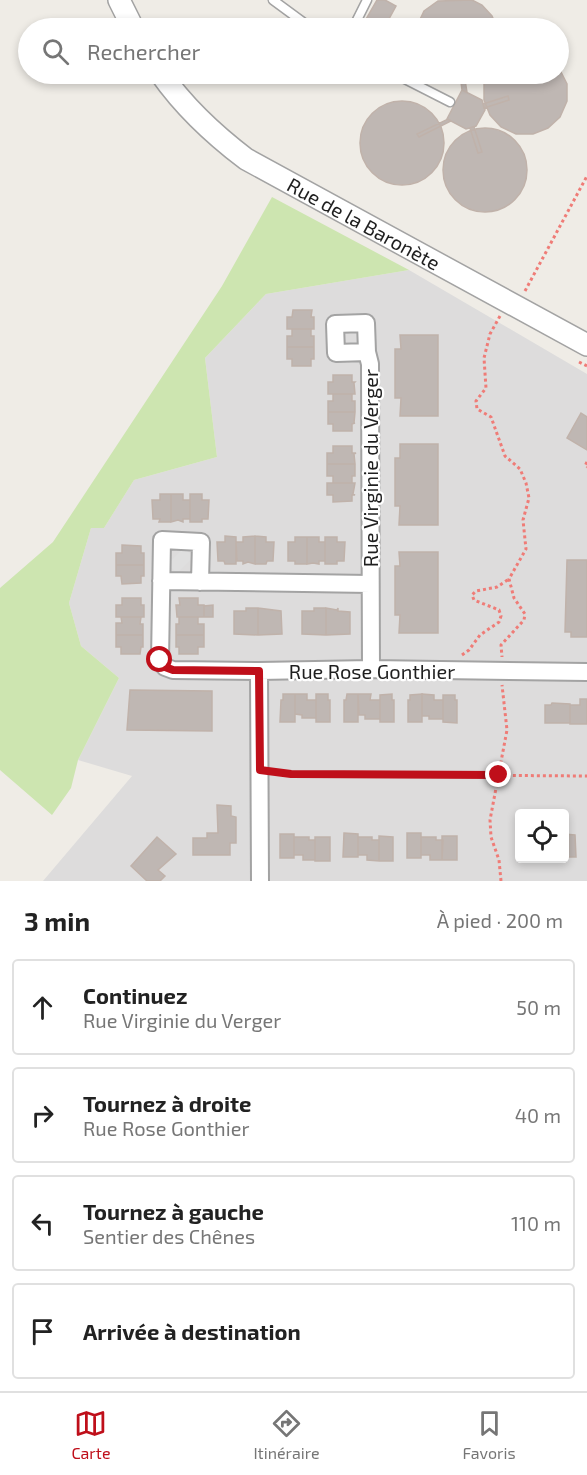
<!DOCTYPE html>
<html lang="fr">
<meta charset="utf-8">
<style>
:root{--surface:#fff;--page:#f2f2f2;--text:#222;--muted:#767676;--line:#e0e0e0;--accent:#bf0f1a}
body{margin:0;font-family:"Exo 2",sans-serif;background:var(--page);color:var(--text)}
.controls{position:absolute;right:18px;bottom:18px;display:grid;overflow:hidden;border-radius:6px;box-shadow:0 3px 9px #0003}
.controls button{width:54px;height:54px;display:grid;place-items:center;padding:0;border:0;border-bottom:2px solid var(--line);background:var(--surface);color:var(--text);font:30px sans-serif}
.stop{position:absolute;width:18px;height:18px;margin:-14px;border:4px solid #bf0f1a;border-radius:50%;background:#fff}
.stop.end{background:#bf0f1a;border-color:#fff;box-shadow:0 2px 6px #0008}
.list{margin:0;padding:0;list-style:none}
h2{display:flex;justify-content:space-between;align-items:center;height:78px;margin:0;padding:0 24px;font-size:26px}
h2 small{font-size:20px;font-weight:400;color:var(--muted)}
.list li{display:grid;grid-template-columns:39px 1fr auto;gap:18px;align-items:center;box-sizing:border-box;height:96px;margin:0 12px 12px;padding:0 12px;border:2px solid var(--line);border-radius:6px}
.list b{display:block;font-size:22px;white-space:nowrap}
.list p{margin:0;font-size:20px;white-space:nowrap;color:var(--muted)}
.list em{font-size:20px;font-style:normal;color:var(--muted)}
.icon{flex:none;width:33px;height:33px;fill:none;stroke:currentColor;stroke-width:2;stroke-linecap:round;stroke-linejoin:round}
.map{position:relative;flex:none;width:587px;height:881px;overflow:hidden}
.search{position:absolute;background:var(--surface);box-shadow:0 3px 9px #0003;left:18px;right:18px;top:18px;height:66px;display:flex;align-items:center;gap:15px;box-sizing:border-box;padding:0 21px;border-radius:33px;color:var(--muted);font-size:22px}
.sheet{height:510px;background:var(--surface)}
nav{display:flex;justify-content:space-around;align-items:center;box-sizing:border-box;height:84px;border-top:2px solid var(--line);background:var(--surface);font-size:16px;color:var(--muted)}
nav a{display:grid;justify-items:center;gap:3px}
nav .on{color:var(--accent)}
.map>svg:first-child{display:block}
</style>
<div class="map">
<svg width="587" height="881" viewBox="0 0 587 881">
<rect width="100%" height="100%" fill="#efece6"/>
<!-- residential -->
<path fill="#dddcdc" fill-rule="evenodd" d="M409,270l178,104v507h-544l89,-105 -54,-16 41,-82 -38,-32 -12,-43 22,-75h13l30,-48 83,-23 -12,-99 61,-64zM520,814h44v44h-44z"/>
<!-- grass -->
<path fill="#cde5b0" d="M272,197l137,73 -143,24 -61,64 12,99 -83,23 -30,48h-13l-22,75 12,43 38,32 -41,82 -7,28 -19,27 -52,-45v-182l53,-46 169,-256z"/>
<!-- parking -->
<path fill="#dfdfdf" d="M184,548l9,9 -16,16 -9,-9z"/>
<!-- building -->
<path fill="#bfb7b3" stroke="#c0b2aa" stroke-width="1.5" d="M377,0h8l11,6 -12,22h-23z
M472,0l10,5 10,11 5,12h-81l8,-17 14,-10z
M558,66l9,18v17l-7,16 -12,11 -15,6h-17l-15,-7 -11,-12 -6,-15v-16l4,-10h70z
M432,74h48l-16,7 -17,-1z
M460,74h4l3,18 -5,-2z
M462,90l20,10 3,10 -9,16 -10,3 -19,-10z
M508,96l1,4 -25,8 -1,-4z
M360 143a42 42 0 1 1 84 0a42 42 0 1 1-84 0Z
M448,119l3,2 -32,16 -2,-3z
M474,127l8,25 -4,1 -8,-25z
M443 170a42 42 0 1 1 84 0a42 42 0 1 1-84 0Z
M293,310h19l-1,7h3v12h-27v-12h5z
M292,329h19v7h3v11h-27v-11h5z
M400,335h38v81h-38l1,-18h-6v-49h6z
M287,347h27v12h-3v7h-19v-7h-5z
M333,375h19v7h3l-1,1 1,11h-27v-12h5z
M333,394h19v7h3v11h-27v-11h5z
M328,412h27l-1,11h1l-3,1v7h-19v-7h-5z
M581,413l6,4v33l-20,-12z
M400,444h38v81h-39l1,-19h-5v-48h5z
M333,446h19v7h4l-2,1 1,10h-28v-11h6z
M327,464h28v12h-3v7h-19v-7h-6z
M327,483h28l-2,11 2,1h-3v6l-19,1v-7h-6z
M160,494h11v28h-12l1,-3h-7l-1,-19h8z
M171,494h12v6h7v19h-7v3l-5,-2 -7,2z
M190,494h12v6h7l-1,19h-6v3h-12z
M225,536l11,1v27h-11l-1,-3h-6l-1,-19h8z
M255,536v28l-7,-2 -5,2v-3h-6l-1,-19h7v-5z
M255,536l11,1v5h8l-1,19h-6l-1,3h-11z
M295,537h12v27h-12v-3h-7v-19h7z
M307,537h12v5h6v19h-6v3l-6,-1 -6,1z
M325,537h12v5h8l-1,19h-7v3h-12z
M122,545l19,1v7h3v12h-28v-12h6z
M399,552h39v81h-39l1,-18h-5v-49h5z
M567,560h20v77h-16v-5h-6z
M116,565h28v11h-3v7l-19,1 -1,-8h-5z
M122,598h19v7h3v12h-28v-12h6z
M179,598h19v7h6v12h-27l-1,-12h4z
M213,605v12h-9v-11z
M246,608h12v27l-24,-1v-23h12z
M258,608l23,3 1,23 -24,1z
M314,608h12v27l-24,-1v-23h12z
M326,608l11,2 1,-2v3l12,1v22l-24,1z
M121,617h20l-1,7h3v11h-27v-12h6z
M179,617h19v7h6v11h-28v-11h3z
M116,635h27v12h-2l-1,7h-19v-7h-5z
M176,635h28v12h-6v7h-19v-7h-3z
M130,690l82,1v40l-85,-1z
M283,694h12v28h-15l1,-22h2z
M295,694h12v6h9v18h-14v-3l-7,-1z
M316,694h12v6h2v22h-14z
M347,694h11v28h-14v-22h2z
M358,694h13l-1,6h10v19h-15v-4h-6z
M392,694v6h2v22h-14v-27z
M422,694v28h-14v-22h2v-5z
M422,694l12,1v5h9v19h-14v-3h-7z
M443,695h12v5h2v23l-14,-1z
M580,699h7v25h-17v-19h10z
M552,703l18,1v19h-25v-18h6z
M217,805l14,1v10l5,1v26h-6v12h-37v-17h14v-5h11z
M344,833l14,1v23h-15z
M407,833h14v25h-14z
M280,834h14v24h-14z
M564,834l11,1 1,22h-12z
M379,836l14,1v24h-14z
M442,836h15v24h-15z
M157,837l19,17 -18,16 7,6 -5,5h-13l-16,-15z
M294,837h15v3h6v20h-12v-5h-9z
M315,837h15v24h-15z
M358,837h14v3h7v21l-12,-1v-5h-9z
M421,837h15v3h7l-1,20h-12v-5h-9z"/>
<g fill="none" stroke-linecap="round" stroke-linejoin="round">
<defs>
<path id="service" d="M273,0l38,28
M353,28l14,-28
M395,74l55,28"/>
<path id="minor" d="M367,352l-31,1 -1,-29 31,-1 1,29 3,12 1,305
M161,581l209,3
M200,582l1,-40 -39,-2 -2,120 5,7 8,3 86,1
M260,881l-1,-210 112,-2 216,3"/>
<g id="tertiary">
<path d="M119,0l14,28"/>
<path id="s1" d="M161,74c24,34 52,60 85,85l341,186"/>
</g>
</defs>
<!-- service casing -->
<use href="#service" stroke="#a3a3a3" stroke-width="11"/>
<!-- minor casing -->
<use href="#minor" stroke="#a3a3a3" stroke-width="20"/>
<!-- tertiary casing -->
<use href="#tertiary" stroke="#a3a3a3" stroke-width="24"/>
<!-- path -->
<path stroke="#ef7c77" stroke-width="3" stroke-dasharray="3 3" stroke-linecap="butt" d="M525,291l62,-115
M500,316l-10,18 -6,24 2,30 -10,13 1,8 14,8 14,39 15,13 6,14 3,15 -6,22 3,29 -17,30 5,19 11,16 -1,6 -23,25 1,12
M579,362l8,4
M587,462l-2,4 2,1
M462,655l7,-5 11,-15 19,-13 2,-6 -2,-6 -25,-10 -2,-5 4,-4 21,-4 12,-8
M273,772l17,2 297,2
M501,881l-2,-21 -8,-23 -1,-17 17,-90 -5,-45"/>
<!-- service -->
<use href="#service" stroke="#fff" stroke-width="8"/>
<!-- minor -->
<use href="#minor" stroke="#fff" stroke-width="16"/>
<!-- tertiary -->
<use href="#tertiary" stroke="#fff" stroke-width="21"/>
</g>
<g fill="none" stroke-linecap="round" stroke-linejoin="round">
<!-- route -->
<path stroke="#bf0f1a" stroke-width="8" d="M160,660l5,7 8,3 86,1 1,99 31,4 208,1"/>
</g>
<g text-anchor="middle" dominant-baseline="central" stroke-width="4.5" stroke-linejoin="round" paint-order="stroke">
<!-- street labels -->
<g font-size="20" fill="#1f1f1f" stroke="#fff">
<text stroke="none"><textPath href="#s1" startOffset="255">Rue de la Baronète</textPath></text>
<text transform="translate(370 468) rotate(-90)">Rue Virginie du Verger</text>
<text x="372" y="671">Rue Rose Gonthier</text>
</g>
</g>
</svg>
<div class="controls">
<button><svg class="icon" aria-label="locate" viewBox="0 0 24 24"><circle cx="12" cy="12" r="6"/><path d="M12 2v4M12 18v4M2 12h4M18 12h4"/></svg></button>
</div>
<div class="stop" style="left:160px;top:660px"></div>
<div class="stop end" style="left:499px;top:775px"></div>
<div class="search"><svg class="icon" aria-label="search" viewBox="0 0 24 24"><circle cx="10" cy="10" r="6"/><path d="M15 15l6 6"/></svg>Rechercher</div>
</div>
<section class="sheet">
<h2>3 min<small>À pied · 200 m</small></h2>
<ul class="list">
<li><svg class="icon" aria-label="ahead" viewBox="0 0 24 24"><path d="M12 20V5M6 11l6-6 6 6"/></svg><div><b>Continuez</b><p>Rue Virginie du Verger</p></div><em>50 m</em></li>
<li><svg class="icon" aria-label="right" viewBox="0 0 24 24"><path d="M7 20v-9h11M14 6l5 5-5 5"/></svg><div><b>Tournez à droite</b><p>Rue Rose Gonthier</p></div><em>40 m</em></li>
<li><svg class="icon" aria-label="left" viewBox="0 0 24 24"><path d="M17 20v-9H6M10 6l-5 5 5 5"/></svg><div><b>Tournez à gauche</b><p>Sentier des Chênes</p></div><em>110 m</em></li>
<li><svg class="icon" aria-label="arrive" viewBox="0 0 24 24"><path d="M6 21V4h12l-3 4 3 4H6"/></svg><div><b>Arrivée à destination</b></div></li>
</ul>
</section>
<nav>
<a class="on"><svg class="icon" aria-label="map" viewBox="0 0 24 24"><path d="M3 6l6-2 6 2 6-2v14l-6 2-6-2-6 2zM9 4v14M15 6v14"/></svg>Carte</a>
<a><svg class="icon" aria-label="directions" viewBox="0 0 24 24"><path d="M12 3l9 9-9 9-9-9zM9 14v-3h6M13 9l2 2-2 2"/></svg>Itinéraire</a>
<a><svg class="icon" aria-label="saved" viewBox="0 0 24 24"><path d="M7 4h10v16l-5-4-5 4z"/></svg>Favoris</a>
</nav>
